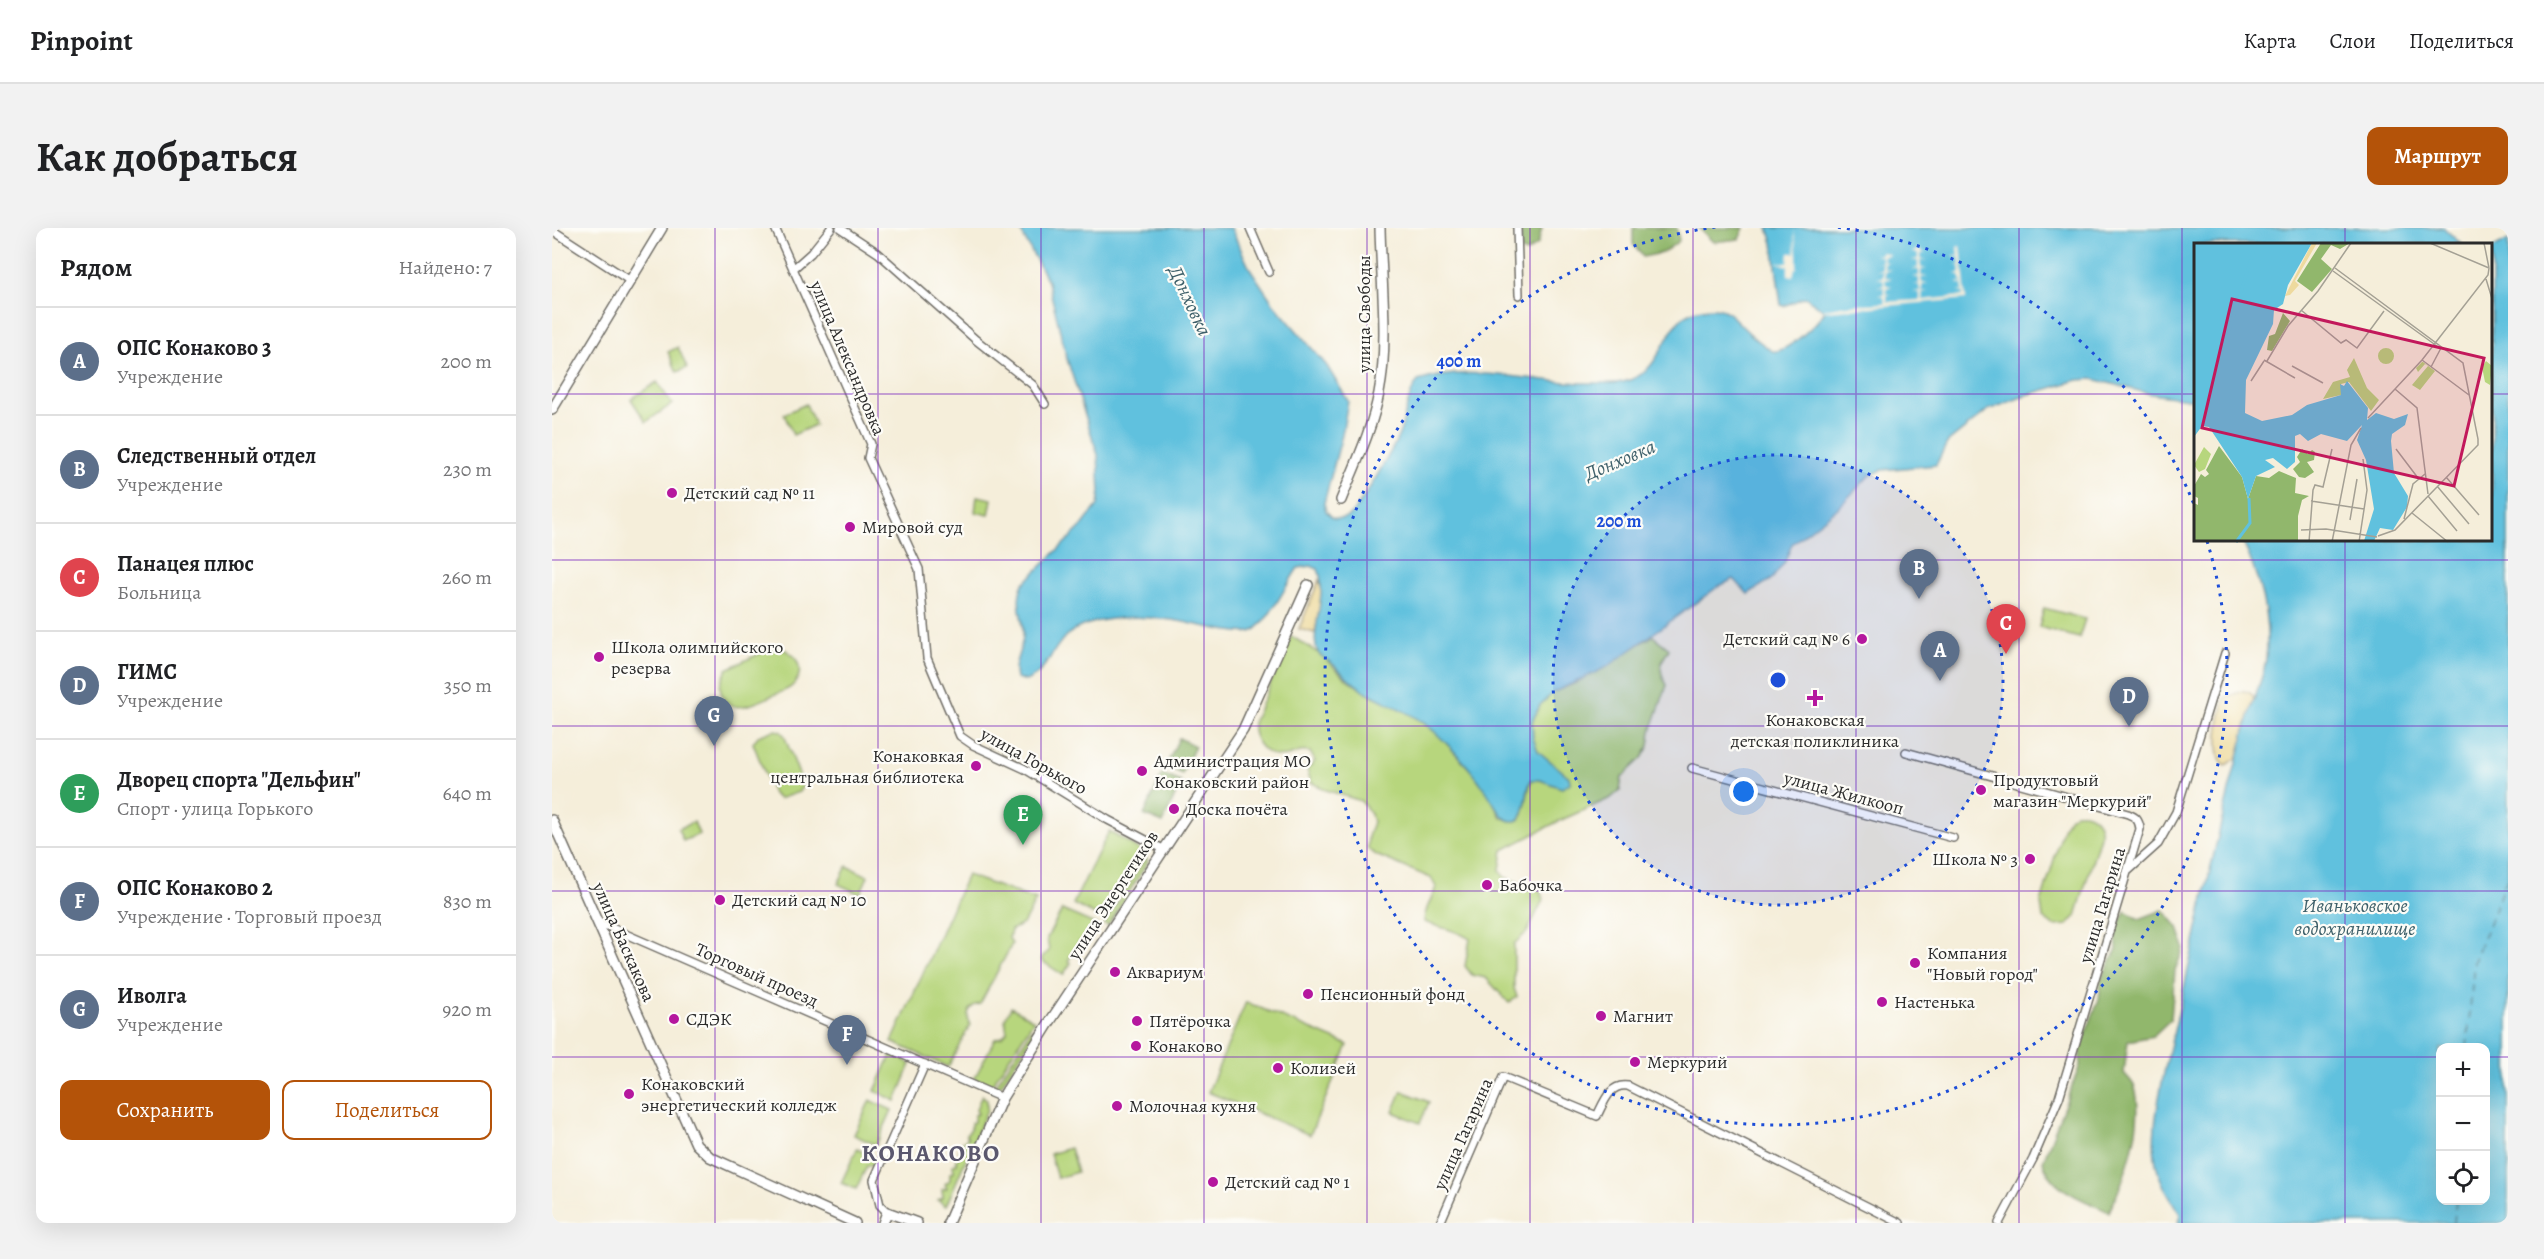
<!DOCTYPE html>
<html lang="ru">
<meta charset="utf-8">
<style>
:root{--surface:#fff;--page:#f2f2f2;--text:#202124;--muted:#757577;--line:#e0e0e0;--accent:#b45309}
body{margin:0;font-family:Alegreya,serif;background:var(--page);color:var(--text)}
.controls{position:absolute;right:18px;bottom:18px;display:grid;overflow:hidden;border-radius:12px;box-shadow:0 6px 24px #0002}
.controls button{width:54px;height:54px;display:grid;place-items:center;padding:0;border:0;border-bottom:2px solid var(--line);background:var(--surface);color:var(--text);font:30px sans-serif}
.you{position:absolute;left:1192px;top:564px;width:21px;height:21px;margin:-15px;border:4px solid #fff;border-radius:50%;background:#1a73e8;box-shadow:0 0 0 9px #1a73e833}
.badge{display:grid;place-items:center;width:39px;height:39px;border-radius:50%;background:var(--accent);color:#fff;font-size:20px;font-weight:700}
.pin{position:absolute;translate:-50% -50px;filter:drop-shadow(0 2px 3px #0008)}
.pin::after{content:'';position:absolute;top:32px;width:21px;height:18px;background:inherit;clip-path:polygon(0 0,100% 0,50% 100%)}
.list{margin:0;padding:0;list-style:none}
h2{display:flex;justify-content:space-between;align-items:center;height:78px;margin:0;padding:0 24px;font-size:26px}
h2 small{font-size:20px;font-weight:400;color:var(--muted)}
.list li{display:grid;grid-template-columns:39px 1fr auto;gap:18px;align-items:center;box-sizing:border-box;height:108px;padding:0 24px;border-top:2px solid var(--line)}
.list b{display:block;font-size:22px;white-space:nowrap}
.list p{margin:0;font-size:20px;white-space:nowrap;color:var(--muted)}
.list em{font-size:20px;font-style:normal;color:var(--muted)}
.actions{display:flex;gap:12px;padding:18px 24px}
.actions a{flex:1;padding:14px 0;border:2px solid var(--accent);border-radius:12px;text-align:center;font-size:21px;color:var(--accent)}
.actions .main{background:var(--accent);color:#fff}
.icon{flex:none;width:33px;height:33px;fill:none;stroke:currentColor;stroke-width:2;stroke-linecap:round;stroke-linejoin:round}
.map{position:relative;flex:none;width:1956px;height:995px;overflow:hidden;border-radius:12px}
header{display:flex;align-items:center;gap:36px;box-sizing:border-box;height:84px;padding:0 30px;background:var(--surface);border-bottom:2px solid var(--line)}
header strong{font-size:28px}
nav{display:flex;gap:33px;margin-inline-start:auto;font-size:21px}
.intro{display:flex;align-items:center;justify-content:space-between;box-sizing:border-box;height:144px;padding:0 36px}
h1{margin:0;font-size:42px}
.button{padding:15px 27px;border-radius:12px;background:var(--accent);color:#fff;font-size:21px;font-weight:700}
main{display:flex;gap:36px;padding:0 36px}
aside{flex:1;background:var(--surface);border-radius:12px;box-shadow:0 6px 24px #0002}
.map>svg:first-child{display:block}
</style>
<header>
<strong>Pinpoint</strong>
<nav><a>Карта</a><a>Слои</a><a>Поделиться</a></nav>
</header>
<div class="intro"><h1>Как добраться</h1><a class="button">Маршрут</a></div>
<main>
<aside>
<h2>Рядом<small>Найдено: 7</small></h2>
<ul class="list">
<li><span class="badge" style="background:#5c6f8a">A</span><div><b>ОПС Конаково 3</b><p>Учреждение</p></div><em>200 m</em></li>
<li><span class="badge" style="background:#5c6f8a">B</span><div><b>Следственный отдел</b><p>Учреждение</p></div><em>230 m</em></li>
<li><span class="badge" style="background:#e0444e">C</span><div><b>Панацея плюс</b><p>Больница</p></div><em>260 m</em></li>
<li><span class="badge" style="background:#5c6f8a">D</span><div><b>ГИМС</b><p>Учреждение</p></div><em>350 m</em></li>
<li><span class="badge" style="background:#2e9e5b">E</span><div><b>Дворец спорта &quot;Дельфин&quot;</b><p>Спорт · улица Горького</p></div><em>640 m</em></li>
<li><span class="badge" style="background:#5c6f8a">F</span><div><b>ОПС Конаково 2</b><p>Учреждение · Торговый проезд</p></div><em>830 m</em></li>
<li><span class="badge" style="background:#5c6f8a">G</span><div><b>Иволга</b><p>Учреждение</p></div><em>920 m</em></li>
</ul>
<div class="actions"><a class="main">Сохранить</a><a>Поделиться</a></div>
</aside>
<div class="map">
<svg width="1956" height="995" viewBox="0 0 1956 995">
<rect width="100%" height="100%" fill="#fdfcf7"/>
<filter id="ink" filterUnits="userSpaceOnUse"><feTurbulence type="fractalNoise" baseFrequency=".0167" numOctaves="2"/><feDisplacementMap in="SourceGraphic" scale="12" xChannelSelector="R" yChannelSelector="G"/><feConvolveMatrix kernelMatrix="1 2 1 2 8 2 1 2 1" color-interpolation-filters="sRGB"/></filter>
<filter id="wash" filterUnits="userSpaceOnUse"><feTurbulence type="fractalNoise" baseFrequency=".008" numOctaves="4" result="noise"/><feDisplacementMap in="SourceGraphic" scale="24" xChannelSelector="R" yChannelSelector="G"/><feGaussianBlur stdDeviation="1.35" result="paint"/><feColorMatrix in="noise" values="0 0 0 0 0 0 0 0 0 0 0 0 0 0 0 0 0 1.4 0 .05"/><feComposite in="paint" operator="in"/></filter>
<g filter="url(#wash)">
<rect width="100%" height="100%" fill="#f5eeda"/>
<!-- green -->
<path fill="#b7d67d" stroke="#718054" stroke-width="1.5" d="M126,119l9,21 -10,4 -9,-20z
M105,154l15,22 -26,18 -15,-23z
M254,176l9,21 -22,10 -9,-21z
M425,268l15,3 -3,16 -14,-3z
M1492,380l41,11 -6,19 -40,-11z
M739,408l29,18 28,26 18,12 50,25 22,17 46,51 17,32 11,4 7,-1 4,-5 8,-35h9l22,8 8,-5 -1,-6 -31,-26 -5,-13 -1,-16 8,-17 14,-13 22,-9 77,-47 16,13c-9,14 -11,22 -2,36l-16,46 -2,15 -7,12 -20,19 -2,13 -9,8 -52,23 -56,29 -3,20 4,7 36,13 3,10 -16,32 -13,12v44l3,9 -8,6 -23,-25 -14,-3 -7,-9 5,-27c-15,-10 -30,-11 -46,-17 0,-13 8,-22 12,-35l-5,-9 -55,-23 -8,-6v-12l5,-15 -2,-8 -10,-13 -38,-12 -12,-7 -4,-13 8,-8 -5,-9c-10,-2 -14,2 -23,4 -20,4 -36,-15 -34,-33z
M226,420c18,2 30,24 14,38 -5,5 -14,7 -21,10 -19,9 -48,23 -51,-11l7,-16 42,-20z
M222,502l6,1 4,4 19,50 -4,7 -20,7 -6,-5 -20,-51 5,-7z
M1524,585c16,-2 26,7 24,23l-24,80 -8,9 -14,1 -11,-8 -2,-15 23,-77 6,-9z
M142,594l5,12 -16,7 -5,-12z
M557,603l33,20 -43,66 -26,-13z
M594,629l2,5 -40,64 -4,-2z
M295,638l21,10 -8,18 -22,-10z
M415,647l69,25 -13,24 -12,6 -2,8 3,6 -32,60c-11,1 -15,11 -10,21l-22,42 -56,-25z
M510,682l35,15 -12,18 -5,-2 -12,20 3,2 -8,12 -21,-14v-4l7,-6 -2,-13z
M694,774l102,43 -38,90 -102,-43z
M459,779l23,13 -43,66 -17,-7 21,-40 7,-2 5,-5 -2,-13z
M480,801l5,1 -2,3 -35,54 -6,1z
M340,825l19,11 -15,37 -21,-10z
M850,863l27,11 -9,21 -27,-11z
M430,867l5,5v10l-41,96 -8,-6 5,-3 -1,-8 5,-1 -2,-4 5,-4v-7l4,-1 -1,-7 4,-1 -1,-5 5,-4 -2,-5 5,-3 -1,-5 5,-4 -2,-4 5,-5v-6l3,-1v-7l4,-1 -2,-5z
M318,872l22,10 -16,35 -22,-10z
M518,920l7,24 -20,6 -7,-24z
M305,921l16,8 1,4 -2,5h-5l-11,23 -15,-6z"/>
<!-- forest -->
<path fill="#91b76c" stroke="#5e714c" stroke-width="1.5" d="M969,0h21l-4,16 -12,9 -5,-2z
M1081,0h44l2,13 -17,12 -19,4 -10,-13z
M1147,0h45l-5,11 -26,3z
M627,510l16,8 -13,28 -16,-8z
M610,546l19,8 -18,41 -19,-8z
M1611,682l15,17 6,21 -9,22 -4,49 -18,17 -25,5 -4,32c3,4 9,9 11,15 10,36 -10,91 -26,124 -24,-12 -59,-22 -66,-51l37,-96v-17l19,-49 2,-20 16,-30 -1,-18 9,-20 14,8z"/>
<!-- sand -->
<path fill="#eeda9e" stroke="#8c8264" stroke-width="1.5" d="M767,352l4,12 -8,41 -16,-4z
M1691,463l6,1 5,5 -16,60 -13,9c-13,-11 -5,-52 0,-68z"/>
<!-- water -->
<path fill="#60c1de" stroke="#467684" stroke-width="1.5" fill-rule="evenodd" d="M467,0h212l18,39 24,36 54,63 21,35 -6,34 -18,68 2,8 7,7c6,1 12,1 17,-3 9,-6 46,-71 50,-83 6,-17 7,-37 18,-51 57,-19 119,4 177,2 9,0 19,1 28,-1 46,-9 37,-67 79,-73 25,-4 27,5 42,19 9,9 18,16 28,23 14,3 46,-28 53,-40l-20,-14 -21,9 -3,-1 -8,-62 -5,-15h676l17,16h-265v156l-45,-6 -58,-15 -15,1 -51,15 -39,15 -41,33 -11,22 -54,5 -13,6 -31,32 -46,36 -7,18 -13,17 -24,15 -14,-15 -15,7 -112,81 -53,25 -14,13 -8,17 1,16 5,13 31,26 1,6 -8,5 -22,-8h-9c-6,10 -3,43 -19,41 -8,-1 -12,-8 -16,-14 -15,-27 -35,-50 -57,-71 -22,-22 -48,-30 -74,-45 -12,-7 -21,-17 -31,-26 -5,-4 -11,-7 -15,-11 -12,-18 10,-58 -1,-85l-7,-3 -13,2c-11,15 -29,54 -45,63 -10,6 -65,-9 -81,-11 -28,-4 -60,-4 -87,5 -27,10 -28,26 -44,45 -3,5 -10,8 -15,11l-10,-3c-4,-15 6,-27 7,-42 1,-19 -9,-34 0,-52l59,-58 16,-21 2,-13 -2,-37 -31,-96 -19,-77z
M1956,12v983h-330l2,-9c-11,-17 -23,-36 -25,-57 -5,-40 15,-107 24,-147 20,-88 37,-174 61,-261 5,-17 9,-35 15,-52 4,-13 10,-25 11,-39 5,-42 -7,-81 -24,-118h250v-291zM1888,820h46v152h-46z"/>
<!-- pier -->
<path fill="#f5eeda" d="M1242,0l3,26v14h-2l-2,8 -5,-1v-9l-12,-4 12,1 1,-10h6z
M1409,18l5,53 -141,12 -1,-2 24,-4 37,-2 -1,-7 -6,-1 6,-1v-7h-7l7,-2 -1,-6 -7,-1 7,-1v-6l-7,-1 6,-1v-6h-7l7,-1 -1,-6 -7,-1 7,-1v-2l10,3 -8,1 1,6 7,1h-7l1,6 7,1 -7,1v6l7,1 -7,2 1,5 7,1 -7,2 1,6 6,1h-6v7l33,-2v-7l-7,-1 7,-1 -1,-6h-6l6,-1v-6l-7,-1 7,-1v-6l-7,-1 6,-1v-7l-7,-1 7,-1v-5l-7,-2 6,-1v-3l3,3 6,2 -6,1v5l7,1 -7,1 1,7 6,1 -6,1v6l7,1 -7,1 1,5 7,1 -7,1v6l7,1 -7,1 1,7 40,-4v-3l-6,-1 6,-1 -1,-7 -6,-1 6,-1 -2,-7 -5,-1 6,-1 -1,-8 -6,-1h6l-1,-7 -7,-2h7l-1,-8z"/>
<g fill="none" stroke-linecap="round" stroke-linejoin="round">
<!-- ferry -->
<path stroke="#3e606a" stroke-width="1.5" stroke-dasharray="8 6" stroke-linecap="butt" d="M1915,820l7,-87 34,-86
M1902,995l2,-23"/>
</g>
</g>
<g filter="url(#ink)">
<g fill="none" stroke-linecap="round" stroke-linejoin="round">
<defs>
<path id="street" d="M223,0l96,216 -3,14 51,111 8,89 33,78 13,9 52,24 83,51 55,29
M288,0l38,25 98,87 57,45 12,19
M698,0l19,44
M965,0l2,67
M0,2l77,50
M241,41l18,-16 20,-25
M1354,524l222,62c8,3 11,6 12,15l-81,269 -26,61 -34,64
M1140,540l261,70
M1576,643l30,-27 18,-32 49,-159
M46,694l404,176
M335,984l-7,-7 -6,-25 51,-116
M888,995l63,-146 94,39c7,-14 13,-33 31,-30l272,137"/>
<path id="secondary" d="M0,182l110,-182
M789,272c14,-35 31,-70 38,-107 10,-50 2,-113 1,-165
M0,592l144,324 14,13 145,66
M331,995l4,-11 30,11
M396,995l54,-125 47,-75 194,-293 65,-145"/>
</defs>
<!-- street casing -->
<use href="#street" stroke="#726f68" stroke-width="10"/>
<!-- secondary casing -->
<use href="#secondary" stroke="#726f68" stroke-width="12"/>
<!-- street -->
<use href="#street" stroke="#fff" stroke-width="7"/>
<!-- secondary -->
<use href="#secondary" stroke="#fff" stroke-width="9"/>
</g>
</g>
<!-- grid -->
<path fill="none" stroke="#7b2cbf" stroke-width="1.5" stroke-opacity="0.55" d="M163,0v995M326,0v995M489,0v995M652,0v995M815,0v995M978,0v995M1141,0v995M1304,0v995M1467,0v995M1630,0v995M1793,0v16M0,166h1644M1940,166h16M1793,312v683M0,332h1956M0,498h1956M0,663h1956M0,829h1888M1934,829h22"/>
<!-- distance rings -->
<circle cx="1226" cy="452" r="225" fill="#1d4ed8" fill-opacity=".12"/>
<g fill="none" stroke="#1d4ed8" stroke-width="3" stroke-dasharray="3 6">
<circle cx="1226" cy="452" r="225"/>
<path d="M1655 313A451 451 0 1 1 1643 279"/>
</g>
<!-- markers -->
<g fill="#b5179e" stroke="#fdfcf7" stroke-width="2">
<circle cx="120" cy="265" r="6"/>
<circle cx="298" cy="299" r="6"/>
<circle cx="1310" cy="411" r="6"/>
<circle cx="47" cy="429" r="6"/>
<path d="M1260 461h6v6h6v6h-6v6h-6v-6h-6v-6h6z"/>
<circle cx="424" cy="538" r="6"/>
<circle cx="590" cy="543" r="6"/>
<circle cx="1429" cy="562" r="6"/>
<circle cx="622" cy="581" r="6"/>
<circle cx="1478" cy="631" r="6"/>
<circle cx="935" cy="657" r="6"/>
<circle cx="168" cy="672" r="6"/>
<circle cx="1363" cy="735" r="6"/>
<circle cx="563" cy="744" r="6"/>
<circle cx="756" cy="766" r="6"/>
<circle cx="1330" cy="774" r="6"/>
<circle cx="1049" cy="788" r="6"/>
<circle cx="122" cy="791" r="6"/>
<circle cx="585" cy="793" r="6"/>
<circle cx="584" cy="818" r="6"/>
<circle cx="1083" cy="834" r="6"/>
<circle cx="726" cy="840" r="6"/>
<circle cx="77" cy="866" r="6"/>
<circle cx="565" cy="878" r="6"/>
<circle cx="661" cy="954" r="6"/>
</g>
<g text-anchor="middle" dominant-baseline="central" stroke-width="4.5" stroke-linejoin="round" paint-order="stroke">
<!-- street labels -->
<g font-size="18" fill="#2b2b2b" stroke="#fdfcf7">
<text transform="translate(812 86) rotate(-90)">улица Свободы</text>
<text transform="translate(296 130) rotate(67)">улица Александровка</text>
<text transform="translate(482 533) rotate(29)">улица Горького</text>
<text transform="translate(1292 565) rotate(15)">улица Жилкооп</text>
<text transform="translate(561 667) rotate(-57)">улица Энергетиков</text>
<text transform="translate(1550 677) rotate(-73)">улица Гагарина</text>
<text transform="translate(72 714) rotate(66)">улица Баскакова</text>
<text transform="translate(205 747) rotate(24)">Торговый проезд</text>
<text transform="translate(911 906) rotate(-66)">улица Гагарина</text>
</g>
<!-- poi labels -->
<g font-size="18" fill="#2b2b2b" stroke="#fdfcf7" text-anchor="start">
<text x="132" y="265">Детский сад № 11</text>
<text x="310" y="299">Мировой суд</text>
<text x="1298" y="411" text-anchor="end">Детский сад № 6</text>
<text x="59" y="419">Школа олимпийского<tspan x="59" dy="21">резерва</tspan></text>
<text x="1263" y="492" text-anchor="middle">Конаковская<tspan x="1263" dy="21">детская поликлиника</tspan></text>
<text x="412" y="528" text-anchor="end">Конаковкая<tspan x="412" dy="21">центральная библиотека</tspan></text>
<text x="602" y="533">Администрация МО<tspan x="602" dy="21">Конаковский район</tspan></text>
<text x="1441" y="552">Продуктовый<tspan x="1441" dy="21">магазин "Меркурий"</tspan></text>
<text x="634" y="581">Доска почёта</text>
<text x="1466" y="631" text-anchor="end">Школа № 3</text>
<text x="947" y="657">Бабочка</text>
<text x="180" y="672">Детский сад № 10</text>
<text x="1375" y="725">Компания<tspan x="1375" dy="21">"Новый город"</tspan></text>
<text x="575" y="744">Аквариум</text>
<text x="768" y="766">Пенсионный фонд</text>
<text x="1342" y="774">Настенька</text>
<text x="1061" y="788">Магнит</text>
<text x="134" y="791">СДЭК</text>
<text x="597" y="793">Пятёрочка</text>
<text x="596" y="818">Конаково</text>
<text x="1095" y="834">Меркурий</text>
<text x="738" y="840">Колизей</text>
<text x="89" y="856">Конаковский<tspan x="89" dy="21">энергетический колледж</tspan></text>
<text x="577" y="878">Молочная кухня</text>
<text x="673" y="954">Детский сад № 1</text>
</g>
<!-- water labels -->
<g font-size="20" font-style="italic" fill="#3e606a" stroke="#fdfcf7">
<text transform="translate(638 73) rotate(65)">Донховка</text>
<text transform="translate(1068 232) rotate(-23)">Донховка</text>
<text x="1803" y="677">Иваньковское<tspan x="1803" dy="23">водохранилище</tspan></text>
</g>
<!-- district labels -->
<g font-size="24" font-weight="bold" letter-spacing="1.5" fill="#5b586e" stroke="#fdfcf7">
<text x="379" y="925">КОНАКОВО</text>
</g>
</g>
<!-- overview -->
<g transform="translate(1642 15)">
<rect width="298" height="298" fill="#f5eeda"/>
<path d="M184 113a8 8 0 1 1 16 0a8 8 0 1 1-16 0ZM160,115l13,30 12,12 -8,11 -22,-29 -8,2v11l-18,4 10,-17 17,-5 -3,-7zM292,118l6,5 -2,19 -5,-3 -3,-15zM228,119h1l12,9 -15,19 -8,-5 16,-19 -3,-2 -7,8 -2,-4zM10,204l7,7 -6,15 -6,3 -5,-7z" fill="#b7d67d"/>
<path d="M127,0h29l-10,6 -9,-4 -10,14 11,10 -20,23 -15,-11zM89,70l7,8 -18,30 -5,-1 2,-14 6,-2zM25,203l23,31 6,22 8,-23 13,2 10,-7 17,7 -1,15 14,3 -7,4 -4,16v25h-104v-38l4,2v-7l-4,-2v-10l7,-12 4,3 4,-3 -3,-4zM108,206l6,5 4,-4 3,2 -1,8 -7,2 7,10 -9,6 -6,-1 -6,-8 7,-7 -3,-5z" fill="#91b76c"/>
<path d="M118,0h5l-22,38 4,4 -9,10 -5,1z" fill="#eeda9e"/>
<path d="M0,0h118l-24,42 -5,19 -9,6 -1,14 -27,56 -1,33 17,8 30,-6 15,-10 34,-10 -1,-11 4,2 3,-5 21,27 -1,12 9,-7 18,6 14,-5 -3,11 -13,9 -1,7 3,32 14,23 -1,11 -14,23 -13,-2 -6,13h-10l10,-32 -8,-49 -9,-20 5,-15 -15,16 -26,-7 -13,7 -8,-7 -5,2v26l-8,7 -14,-11 -8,2 10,7 -19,9 -8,23 -6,-22 -33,-50 -7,-1 -8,11z" fill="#60c1de"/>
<path fill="none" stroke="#60c1de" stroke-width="3" d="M0,130l34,-39 28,-91M42,299l14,-19 -1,-25"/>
<path fill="none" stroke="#a4a094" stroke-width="1.5" d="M236,0l59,25M290,0l5,25M141,25l128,95 15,76v6l-83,85 -17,6M139,28l108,78M292,36l7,23M107,67l40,33 5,-3 11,8 27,-37M70,117l31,18M228,117l47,35M73,118l21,-35 30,-35 33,-48M98,123l31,17M237,124l10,-19M57,138l13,-20M201,146l22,19 11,86M174,175l54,-58 66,-85 1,-7M202,206l22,29M252,234l33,38M243,243l32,38M234,253l29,35M117,258l53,8M218,270l36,29M210,276l9,-35 12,-10M156,277l7,-41M107,287l25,-1 51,8M115,299l4,-52 2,-5 8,2 9,-38M138,299l19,-97 10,-17M165,299l8,-52 -4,-31"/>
<path fill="#c2185b" fill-opacity="0.15" stroke="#c2185b" stroke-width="3" d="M38,56l252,59 -30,128 -252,-58z"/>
<rect width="298" height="298" fill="none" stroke="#2b2b2b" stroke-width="3"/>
</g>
<circle cx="1226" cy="452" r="9" fill="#1d4ed8" stroke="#fdfcf7" stroke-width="3"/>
<g font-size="18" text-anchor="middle" font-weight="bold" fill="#1d4ed8" stroke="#fdfcf7" stroke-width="4.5" stroke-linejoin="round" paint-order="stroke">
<text x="907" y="139">400 m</text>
<text x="1067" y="299">200 m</text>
</g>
</svg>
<div class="controls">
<button>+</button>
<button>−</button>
<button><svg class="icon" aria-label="locate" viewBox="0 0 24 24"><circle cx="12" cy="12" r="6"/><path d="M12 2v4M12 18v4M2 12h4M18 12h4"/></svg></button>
</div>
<div class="you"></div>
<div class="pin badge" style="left:1388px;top:453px;background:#5c6f8a">A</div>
<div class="pin badge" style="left:1367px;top:371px;background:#5c6f8a">B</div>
<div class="pin badge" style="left:1454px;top:426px;background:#e0444e">C</div>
<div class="pin badge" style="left:1577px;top:499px;background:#5c6f8a">D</div>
<div class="pin badge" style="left:471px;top:617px;background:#2e9e5b">E</div>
<div class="pin badge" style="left:295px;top:837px;background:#5c6f8a">F</div>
<div class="pin badge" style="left:162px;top:518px;background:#5c6f8a">G</div>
</div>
</main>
